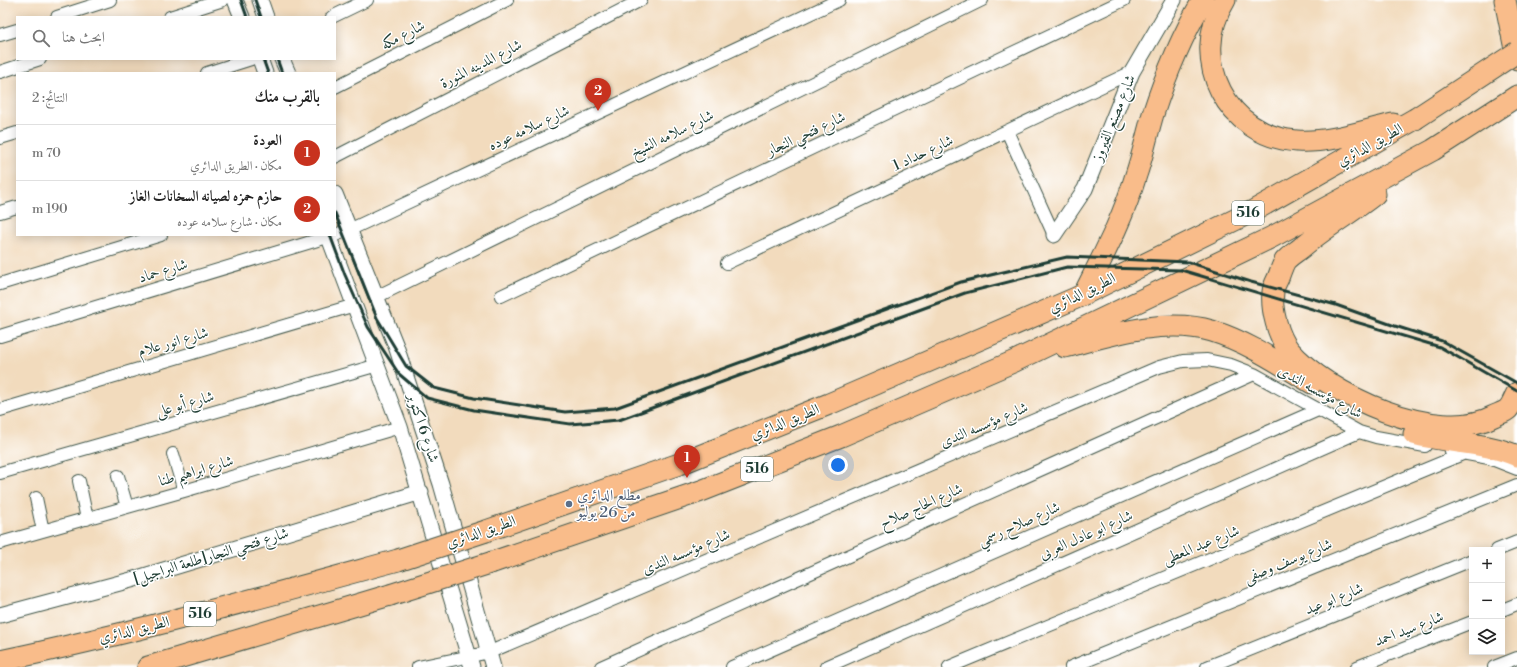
<!DOCTYPE html>
<html lang="ar">
<meta charset="utf-8">
<style>
:root{--surface:#fff;--page:#f2f2f2;--text:#222;--muted:#767676;--line:#e0e0e0;--accent:#c8321e}
body{margin:0;font-family:"Libre Bodoni",Amiri,serif;background:var(--page);color:var(--text);direction:rtl}
.controls{position:absolute;right:12px;bottom:12px;display:grid;overflow:hidden;border-radius:0px;box-shadow:0 2px 10px #0003}
.controls button{width:36px;height:36px;display:grid;place-items:center;padding:0;border:0;border-bottom:1px solid var(--line);background:var(--surface);color:var(--text);font:20px sans-serif}
.you{position:absolute;left:838px;top:465px;width:14px;height:14px;margin:-10px;border:3px solid #fff;border-radius:50%;background:#1a73e8;box-shadow:0 0 0 6px #1a73e833}
.badge{display:grid;place-items:center;width:26px;height:26px;border-radius:50%;background:var(--accent);color:#fff;font-size:13px;font-weight:700}
.pin{position:absolute;translate:-50% -33px;filter:drop-shadow(0 1px 2px #0008)}
.pin::after{content:'';position:absolute;top:21px;width:14px;height:12px;background:inherit;clip-path:polygon(0 0,100% 0,50% 100%)}
.list{margin:0;padding:0;list-style:none}
h2{display:flex;justify-content:space-between;align-items:center;height:52px;margin:0;padding:0 16px;font-size:17px}
h2 small{font-size:13px;font-weight:400;color:var(--muted)}
.list li{display:grid;grid-template-columns:26px 1fr auto;gap:12px;align-items:center;box-sizing:border-box;height:56px;padding:0 16px;border-top:1px solid var(--line)}
.list b{display:block;font-size:15px;white-space:nowrap}
.list p{margin:0;font-size:13px;white-space:nowrap;color:var(--muted)}
.list em{font-size:13px;font-style:normal;color:var(--muted)}
.icon{flex:none;width:22px;height:22px;fill:none;stroke:currentColor;stroke-width:2;stroke-linecap:round;stroke-linejoin:round}
.map{position:relative;flex:none;width:1517px;height:667px;overflow:hidden;direction:ltr}
.search{position:absolute;background:var(--surface);box-shadow:0 2px 10px #0003;left:16px;top:16px;width:320px;height:44px;display:flex;align-items:center;gap:10px;box-sizing:border-box;padding:0 14px;border-radius:0px;color:var(--muted);font-size:15px}
.panel{position:absolute;background:var(--surface);box-shadow:0 2px 10px #0003;left:16px;top:72px;width:320px;height:164px;border-radius:0px;direction:rtl}
.map>svg:first-child{display:block}
</style>
<div class="map">
<svg width="1517" height="667" viewBox="0 0 1517 667">
<rect width="100%" height="100%" fill="#fff"/>
<filter id="ink" filterUnits="userSpaceOnUse"><feTurbulence type="fractalNoise" baseFrequency=".025" numOctaves="2"/><feDisplacementMap in="SourceGraphic" scale="8" xChannelSelector="R" yChannelSelector="G"/><feConvolveMatrix kernelMatrix="1 2 1 2 8 2 1 2 1" color-interpolation-filters="sRGB"/></filter>
<filter id="wash" filterUnits="userSpaceOnUse"><feTurbulence type="fractalNoise" baseFrequency=".012" numOctaves="4" result="noise"/><feDisplacementMap in="SourceGraphic" scale="16" xChannelSelector="R" yChannelSelector="G"/><feGaussianBlur stdDeviation="0.9" result="paint"/><feColorMatrix in="noise" values="0 0 0 0 0 0 0 0 0 0 0 0 0 0 0 0 0 1.4 0 .05"/><feComposite in="paint" operator="in"/></filter>
<g filter="url(#wash)">
<rect width="100%" height="100%" fill="#f2dbbd"/>
</g>
<g filter="url(#ink)">
<g fill="none" stroke-linecap="round" stroke-linejoin="round">
<defs>
<path id="minor" d="M57,17l53,-17
M170,17l53,-17
M332,17l35,-17
M0,35l17,-5
M0,72l40,-13
M207,73l44,-14
M335,87l172,-87
M1007,131l47,104
M0,138l17,-5
M335,157l306,-157
M0,212l17,-5
M335,235l14,-5 490,-230
M727,263l405,-191
M0,284l161,-49
M501,296l623,-296
M376,297l606,-297
M0,336l334,-101
M0,410l355,-105
M1451,451l38,7 28,11
M173,454l11,37
M0,473l378,-108
M118,476l9,31
M79,481l8,38
M36,498l7,33
M0,543l184,-52 216,-64
M1497,550l20,-8
M1502,610l15,-6
M418,667l72,-15 669,-285 24,-6 24,-1 24,5 23,9 105,58 17,5 49,9
M601,667l653,-293
M732,667l586,-257
M826,667l533,-235
M949,667l516,-214
M1071,667l446,-182
M1207,667l265,-107
M1357,667l115,-45
M1494,667l23,-9"/>
<path id="tertiary" d="M235,0l7,17
M260,0l6,17
M260,59l5,14
M282,59l6,14
M335,194l61,152 45,138 52,183
M328,235l72,192 72,240
M1054,235l31,-46 47,-117 42,-72
M0,615l131,-35 290,-88"/>
<path id="motorway" d="M1225,0c-37,59 2,137 72,141 33,2 65,-10 96,-17
M1505,0l12,59
M1375,194c-24,19 -51,34 -74,54 -5,4 -12,8 -16,13 -3,5 -5,12 -7,17 -2,4 -5,10 -5,14 -2,18 5,44 16,58 38,45 149,96 205,66 4,-2 11,-4 14,-7 4,-4 6,-11 9,-16
M1085,292c19,-38 39,-76 51,-117 7,-20 11,-41 17,-61 13,-40 29,-78 50,-114
M1065,347c45,-12 100,-30 147,-16 36,11 68,33 100,52
M1414,434c34,9 71,8 103,22
M486,531l196,-68 147,-59 247,-106 177,-87 162,-92
M493,562l208,-71 140,-55 174,-75 257,-124 161,-87 84,-54
M0,661c134,-28 266,-65 398,-101
M148,667l242,-72"/>
</defs>
<!-- minor casing -->
<use href="#minor" stroke="#3f5549" stroke-width="14"/>
<!-- tertiary casing -->
<use href="#tertiary" stroke="#3f5549" stroke-width="17"/>
<!-- motorway casing -->
<use href="#motorway" stroke="#3f5549" stroke-width="23"/>
<!-- minor -->
<use href="#minor" stroke="#fff" stroke-width="12"/>
<!-- tertiary -->
<use href="#tertiary" stroke="#fff" stroke-width="15"/>
<!-- motorway -->
<use href="#motorway" stroke="#f9bc8a" stroke-width="21"/>
<!-- rail -->
<path stroke="#1f3d34" stroke-width="3" d="M241,0l6,17
M255,0l6,17
M263,59l5,14
M277,59l5,14
M335,213l42,105 29,48 28,22 40,10 91,14 50,-4 346,-126 106,-25 121,5 63,20 85,23 59,21 47,15 75,42
M330,235l15,40 23,52 31,47 28,24 47,12 96,14 49,-4 346,-127 102,-26 114,3 259,77 77,44"/>
<defs>
<path id="motorway-bridge" d="M1415,119l102,-67
M398,560l88,-29
M390,595l103,-33"/>
</defs>
<!-- motorway-bridge casing -->
<use href="#motorway-bridge" stroke="#3f5549" stroke-width="23" stroke-linecap="butt"/>
<!-- motorway-bridge -->
<use href="#motorway-bridge" stroke="#f9bc8a" stroke-width="21"/>
</g>
</g>
<!-- markers -->
<circle fill="#5c6f8a" stroke="#fff" stroke-width="1.5" cx="569" cy="504" r="4"/>
<g text-anchor="middle" dominant-baseline="central" stroke-width="3" stroke-linejoin="round" paint-order="stroke">
<!-- shield labels -->
<g fill="#fff" stroke="#627771" stroke-width="1">
<rect x="1232" y="201" width="32" height="24" rx="3"/>
<rect x="741" y="457" width="32" height="24" rx="3"/>
<rect x="184" y="602" width="32" height="24" rx="3"/>
</g>
<g font-size="14" font-weight="bold" fill="#1f3d34">
<text x="1248" y="213">516</text>
<text x="757" y="469">516</text>
<text x="200" y="614">516</text>
</g>
<!-- street labels -->
<g font-size="15" fill="#1f3d34" stroke="#fff">
<text transform="translate(403 35) rotate(-27)">شارع مكه</text>
<text transform="translate(481 64) rotate(-27)">شارع المدينه المنورة</text>
<text transform="translate(1114 118) rotate(-68)">شارع مصنع الفيروز</text>
<text transform="translate(529 128) rotate(-25)">شارع سلامه عوده</text>
<text transform="translate(672 134) rotate(-26)">شارع سلامه الشيخ</text>
<text transform="translate(806 134) rotate(-25)">شارع فتحي النجار</text>
<text transform="translate(1370 145) rotate(-29)">الطريق الدائري</text>
<text transform="translate(923 153) rotate(-25)">شارع حداد 1</text>
<text transform="translate(163 271) rotate(-17)">شارع حماد</text>
<text transform="translate(1082 293) rotate(-26)">الطريق الدائري</text>
<text transform="translate(173 342) rotate(-16)">شارع انور علام</text>
<text transform="translate(1320 392) rotate(29)">شارع مؤسسه الندى</text>
<text transform="translate(185 404) rotate(-16)">شارع أبو على</text>
<text transform="translate(785 422) rotate(-22)">الطريق الدائري</text>
<text transform="translate(984 425) rotate(-23)">شارع مؤسسه الندى</text>
<text transform="translate(423 428) rotate(72)">شارع 6 اكتوبر</text>
<text transform="translate(196 471) rotate(-16)">شارع ابراهيم طنا</text>
<text transform="translate(921 506) rotate(-24)">شارع الحاج صلاح</text>
<text transform="translate(1019 524) rotate(-24)">شارع صلاح رسمي</text>
<text transform="translate(481 532) rotate(-19)">الطريق الدائري</text>
<text transform="translate(1086 535) rotate(-24)">شارع ابو عادل العربى</text>
<text transform="translate(1201 545) rotate(-22)">شارع عبد المعطى</text>
<text transform="translate(686 552) rotate(-23)">شارع مؤسسه الندى</text>
<text transform="translate(211 556) rotate(-17)">شارع فتحي النجار[طلعة البراجيل]</text>
<text transform="translate(1288 561) rotate(-22)">شارع يوسف وصفى</text>
<text transform="translate(1334 599) rotate(-22)">شارع ابو عيد</text>
<text transform="translate(1409 629) rotate(-21)">شارع سيد احمد</text>
<text transform="translate(134 630) rotate(-14)">الطريق الدائري</text>
</g>
<!-- service labels -->
<g font-size="15" fill="#4e5e75" stroke="#fff" text-anchor="start">
<text x="577" y="495">مطلع الدائري<tspan x="577" dy="17">من 26 يوليو</tspan></text>
</g>
</g>
</svg>
<div class="controls">
<button>+</button>
<button>−</button>
<button><svg class="icon" aria-label="layers" viewBox="0 0 24 24"><path d="M12 4l9 5-9 5-9-5zM3 14l9 5 9-5"/></svg></button>
</div>
<div class="you"></div>
<div class="pin badge" style="left:687px;top:478px">1</div>
<div class="pin badge" style="left:598px;top:111px">2</div>
<div class="search"><svg class="icon" aria-label="search" viewBox="0 0 24 24"><circle cx="10" cy="10" r="6"/><path d="M15 15l6 6"/></svg>ابحث هنا</div>
<section class="panel">
<h2>بالقرب منك<small>النتائج: 2</small></h2>
<ul class="list">
<li><span class="badge">1</span><div><b>العودة</b><p>مكان · الطريق الدائري</p></div><em>70 m</em></li>
<li><span class="badge">2</span><div><b>حازم حمزه لصيانه السخانات الغاز</b><p>مكان · شارع سلامه عوده</p></div><em>190 m</em></li>
</ul>
</section>
</div>
